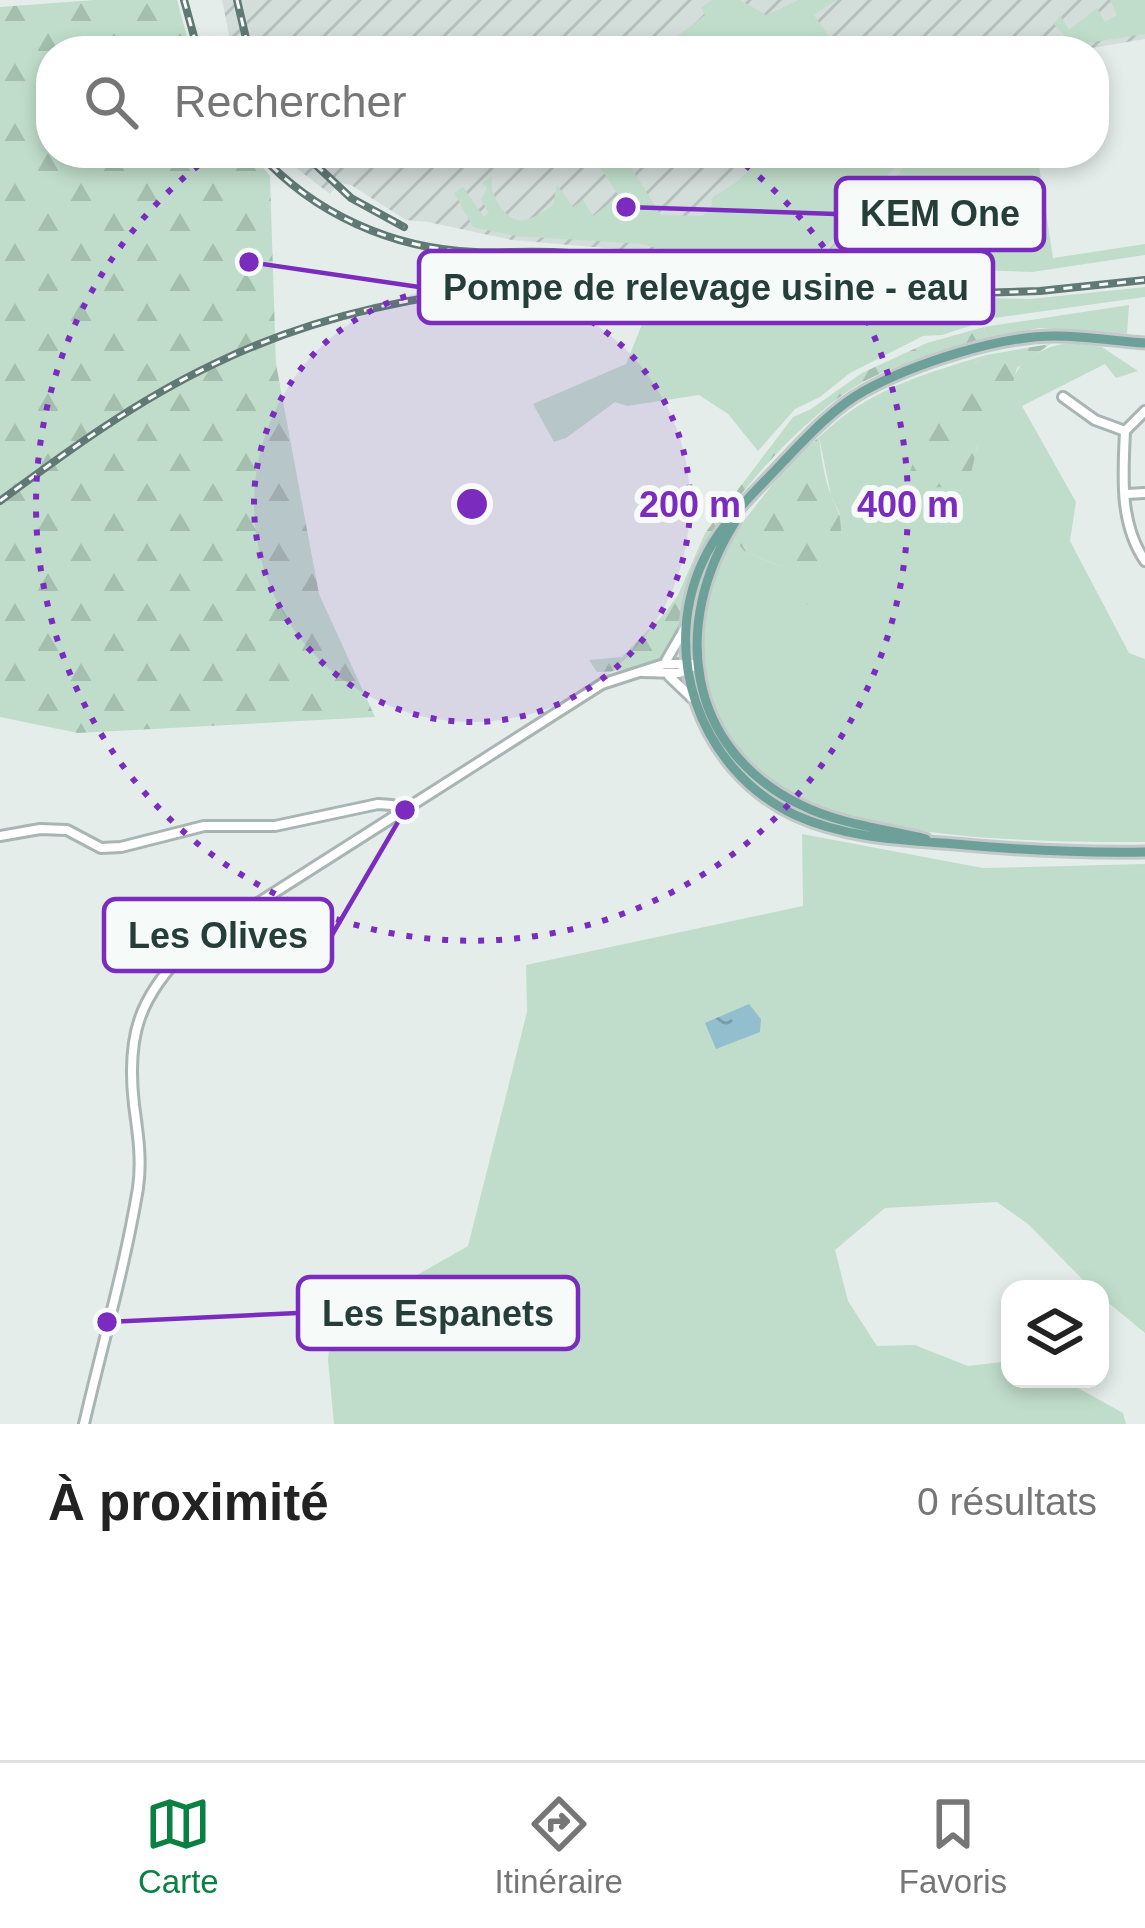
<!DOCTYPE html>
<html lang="fr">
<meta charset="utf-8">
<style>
:root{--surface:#fff;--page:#f2f2f2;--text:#222;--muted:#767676;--line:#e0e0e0;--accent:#0b8043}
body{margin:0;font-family:Helvetica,sans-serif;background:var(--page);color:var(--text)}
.controls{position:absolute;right:36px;bottom:36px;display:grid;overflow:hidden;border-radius:24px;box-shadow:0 6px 18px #0003}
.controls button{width:108px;height:108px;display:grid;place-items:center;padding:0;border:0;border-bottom:3px solid var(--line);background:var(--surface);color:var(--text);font:60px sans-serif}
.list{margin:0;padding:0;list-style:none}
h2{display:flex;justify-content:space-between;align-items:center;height:156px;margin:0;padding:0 48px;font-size:51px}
h2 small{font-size:39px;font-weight:400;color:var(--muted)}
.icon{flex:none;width:66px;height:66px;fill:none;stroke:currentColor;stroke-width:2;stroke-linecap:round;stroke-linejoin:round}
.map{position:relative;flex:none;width:1145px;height:1424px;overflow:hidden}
.search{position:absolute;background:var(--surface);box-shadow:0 6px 18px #0003;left:36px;right:36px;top:36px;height:132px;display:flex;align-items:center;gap:30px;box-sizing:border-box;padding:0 42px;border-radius:48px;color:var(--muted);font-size:45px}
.sheet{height:336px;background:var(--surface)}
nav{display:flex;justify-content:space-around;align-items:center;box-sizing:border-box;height:168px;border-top:3px solid var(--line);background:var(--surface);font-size:33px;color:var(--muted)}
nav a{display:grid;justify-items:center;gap:6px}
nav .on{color:var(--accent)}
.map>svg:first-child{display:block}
</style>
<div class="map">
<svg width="1145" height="1424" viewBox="0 0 1145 1424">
<defs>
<pattern id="industrial-furrows" width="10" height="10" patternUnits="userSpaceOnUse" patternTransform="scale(3)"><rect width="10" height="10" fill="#d3ddda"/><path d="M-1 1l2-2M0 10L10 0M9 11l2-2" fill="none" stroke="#b5bfbc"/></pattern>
<pattern id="forest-firs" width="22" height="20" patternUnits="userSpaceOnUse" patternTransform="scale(3)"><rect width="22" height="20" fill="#c0ddcb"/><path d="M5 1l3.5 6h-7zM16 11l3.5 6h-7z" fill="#a5bfaf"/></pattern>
<pattern id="water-ripples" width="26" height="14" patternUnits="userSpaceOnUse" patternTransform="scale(3)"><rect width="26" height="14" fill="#92bece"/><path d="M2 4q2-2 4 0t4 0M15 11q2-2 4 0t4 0" fill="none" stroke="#779ca8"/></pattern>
</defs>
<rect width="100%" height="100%" fill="#e5edeb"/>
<!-- industrial -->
<path fill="url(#industrial-furrows)" d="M222,0h923v39l-71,12h-849l6,-7z
M277,153h639l-98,111 -136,-1 -30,-11 -140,-12 -84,-18 -22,-2 -55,-35 -12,-2 -9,11z"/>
<!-- green -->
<path fill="#c0ddcb" d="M712,0h28l26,15 33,-15h37l-22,15 25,36h-181l47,-36 -4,-7z
M1110,0h35v34l-72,11 -19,-21 6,-9 9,15 28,-22 8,14 12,-7z
M600,153h22l39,62 41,1 8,-6 3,-13 24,-15 28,-29h143l-85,97 -18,7h-116l-47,-13 -126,-8 -43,-9 -19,-34 9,-6 21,30 5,-4 -8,-13 6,-12 -4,-5 9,-7c-2,14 1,18 8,30 17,25 32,13 53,-1l4,-20 16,22 10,-7 10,16 26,-20 -26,-39z
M916,153h121l16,105 92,-14v11l-113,17 -214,-8z
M1145,287v10l-151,21 -52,17 -19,1 -73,37 -30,24 -25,12 -37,42 -30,-37 -29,-19 -72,11 -12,-4 -49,36 -12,4 -21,-38 93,-40 25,-62 12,-13 367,10z
M1129,305l-2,29 -88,-6 -51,11 -4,-12z
M1072,343l30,4 36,24 -22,7 -11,-14 -83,42 54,96 -6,39 59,112 16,6v183c-95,0 -268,-1 -351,-46 -36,-19 -62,-50 -78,-86 -30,-66 -14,-114 16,-174l12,15 37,16 59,-53 -9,-18 -12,-59c50,-48 102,-62 167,-82l-12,9 -45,123 9,-3 22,7c14,-12 11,-27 17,-43 3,-10 41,-80 44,-83 16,-14 31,-21 51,-22z
M802,834l181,34 162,-4v469l-45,-37v-7h-8l-64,-65 -31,-22 -112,6 -50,42 13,51 29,45 38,-1 53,21 42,-5v18h52l61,34 3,11h-792l-6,-64 3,-36 137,-78 59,-234 -1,-47 277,-59z"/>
<!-- forest -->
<path fill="url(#forest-firs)" d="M94,0h83l14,51h-140v102h200l19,23 6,188 43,230 56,123 -297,16 -78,-16v-710z
M984,327l4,12c-42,13 -91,23 -130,46 -53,31 -134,119 -160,175 -12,29 -9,71 -31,96 -10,12 -55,16 -70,16l-8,-12 33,-3 43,-44 13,-18 27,-62 88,-116 18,-8 51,-36 65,-30z
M1050,344l-33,24 -5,18 -35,61 -8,36 -9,8c-27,-8 -33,-3 -52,16l-10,-3 17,-46 59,-94 12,-9z
M819,437c2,19 5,38 11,56 3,9 9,17 10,26 5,34 -5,88 -46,87l-13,-39 -37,-16 -12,-15 58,-74z"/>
<!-- water -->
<path fill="url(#water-ripples)" d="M749,1004l12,15 -1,13 -44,17 -11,-26z"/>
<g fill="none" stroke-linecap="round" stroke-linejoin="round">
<defs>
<path id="minor" d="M1063,397l32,23 30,11
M1125,431c-2,45 -6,92 20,130
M1125,431l20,-20
M1126,494l19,-1
M666,661l19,-33
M642,672l37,1 13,-6
M669,676l23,22
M0,836l40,-7 27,1 34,18 20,-1 83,-21h71l103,-22 14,1 10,6
M84,1424c18,-78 41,-157 54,-236 4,-28 0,-54 -4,-83 -8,-70 5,-108 55,-158l413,-263 62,-20h34"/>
<path id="major" d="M1145,343c-30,-2 -60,-7 -90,-7 -57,0 -142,28 -191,55 -32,18 -57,46 -82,72 -26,28 -57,56 -75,90 -50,95 -9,216 88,262 51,23 105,25 160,29 63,6 126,9 190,8
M735,522c-64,101 -50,227 66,283 38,19 84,24 125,34"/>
</defs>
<!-- minor casing -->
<use href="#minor" stroke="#a8b5b2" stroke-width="14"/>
<!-- major casing -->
<use href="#major" stroke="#c2c9c8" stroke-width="15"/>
<!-- minor -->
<use href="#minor" stroke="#fff" stroke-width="8"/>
<!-- major -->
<use href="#major" stroke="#6da098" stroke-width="9"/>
<defs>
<path id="rail" d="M184,0l14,51
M237,0l12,51
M259,153c55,61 134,96 216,99 31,1 62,-2 94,1 28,3 54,13 81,20
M303,153l48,45 53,29
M0,501c69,-51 136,-100 214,-137 238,-116 506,-78 761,-71l65,-2 105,-11"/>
</defs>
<!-- rail casing -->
<use href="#rail" stroke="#607975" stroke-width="8"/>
<!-- rail -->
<use href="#rail" stroke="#f6faf8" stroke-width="3" stroke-dasharray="9" stroke-linecap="butt"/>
</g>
<!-- distance rings -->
<circle cx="472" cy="504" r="218" fill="#7b2cbf" fill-opacity=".12"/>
<g fill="none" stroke="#7b2cbf" stroke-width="6" stroke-dasharray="6 12">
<circle cx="472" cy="504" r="218"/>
<path d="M731 154A436 436 0 1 1 213 154"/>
</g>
<circle cx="472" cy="504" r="18" fill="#7b2cbf" stroke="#f6faf8" stroke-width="6"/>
<g font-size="36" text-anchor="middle" font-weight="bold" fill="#7b2cbf" stroke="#f6faf8" stroke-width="12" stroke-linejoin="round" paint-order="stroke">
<text x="690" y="517">200 m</text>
<text x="908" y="517">400 m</text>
</g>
<!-- callouts -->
<path fill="none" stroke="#7b2cbf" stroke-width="4.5" d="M626 207L836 214M249 262L419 287M405 810L332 935M107 1322L298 1313"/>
<g fill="#7b2cbf" stroke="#f6faf8" stroke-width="4.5">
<circle cx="626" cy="207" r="12"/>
<circle cx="249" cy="262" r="12"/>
<circle cx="405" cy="810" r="12"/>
<circle cx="107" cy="1322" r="12"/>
</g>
<g fill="#f6faf8" stroke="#7b2cbf" stroke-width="4.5">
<rect x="836" y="178" width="208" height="72" rx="12"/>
<rect x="419" y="251" width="574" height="72" rx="12"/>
<rect x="104" y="899" width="228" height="72" rx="12"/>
<rect x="298" y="1277" width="280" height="72" rx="12"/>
</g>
<g font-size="36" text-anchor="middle" font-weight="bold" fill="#253e3a">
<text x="940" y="226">KEM One</text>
<text x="706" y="300">Pompe de relevage usine - eau</text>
<text x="218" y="948">Les Olives</text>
<text x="438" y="1326">Les Espanets</text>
</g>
</svg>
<div class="controls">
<button><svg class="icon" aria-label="layers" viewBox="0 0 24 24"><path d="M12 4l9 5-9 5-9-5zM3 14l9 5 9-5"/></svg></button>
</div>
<div class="search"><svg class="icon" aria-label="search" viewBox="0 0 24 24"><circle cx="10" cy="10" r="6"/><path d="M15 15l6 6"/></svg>Rechercher</div>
</div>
<section class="sheet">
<h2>À proximité<small>0 résultats</small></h2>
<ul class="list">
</ul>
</section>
<nav>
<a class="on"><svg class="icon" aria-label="map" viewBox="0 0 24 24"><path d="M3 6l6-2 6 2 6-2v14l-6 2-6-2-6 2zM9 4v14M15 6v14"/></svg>Carte</a>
<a><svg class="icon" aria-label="directions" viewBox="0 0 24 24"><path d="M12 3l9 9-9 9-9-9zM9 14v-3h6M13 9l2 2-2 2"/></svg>Itinéraire</a>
<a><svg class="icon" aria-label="saved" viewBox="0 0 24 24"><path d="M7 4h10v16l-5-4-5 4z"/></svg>Favoris</a>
</nav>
